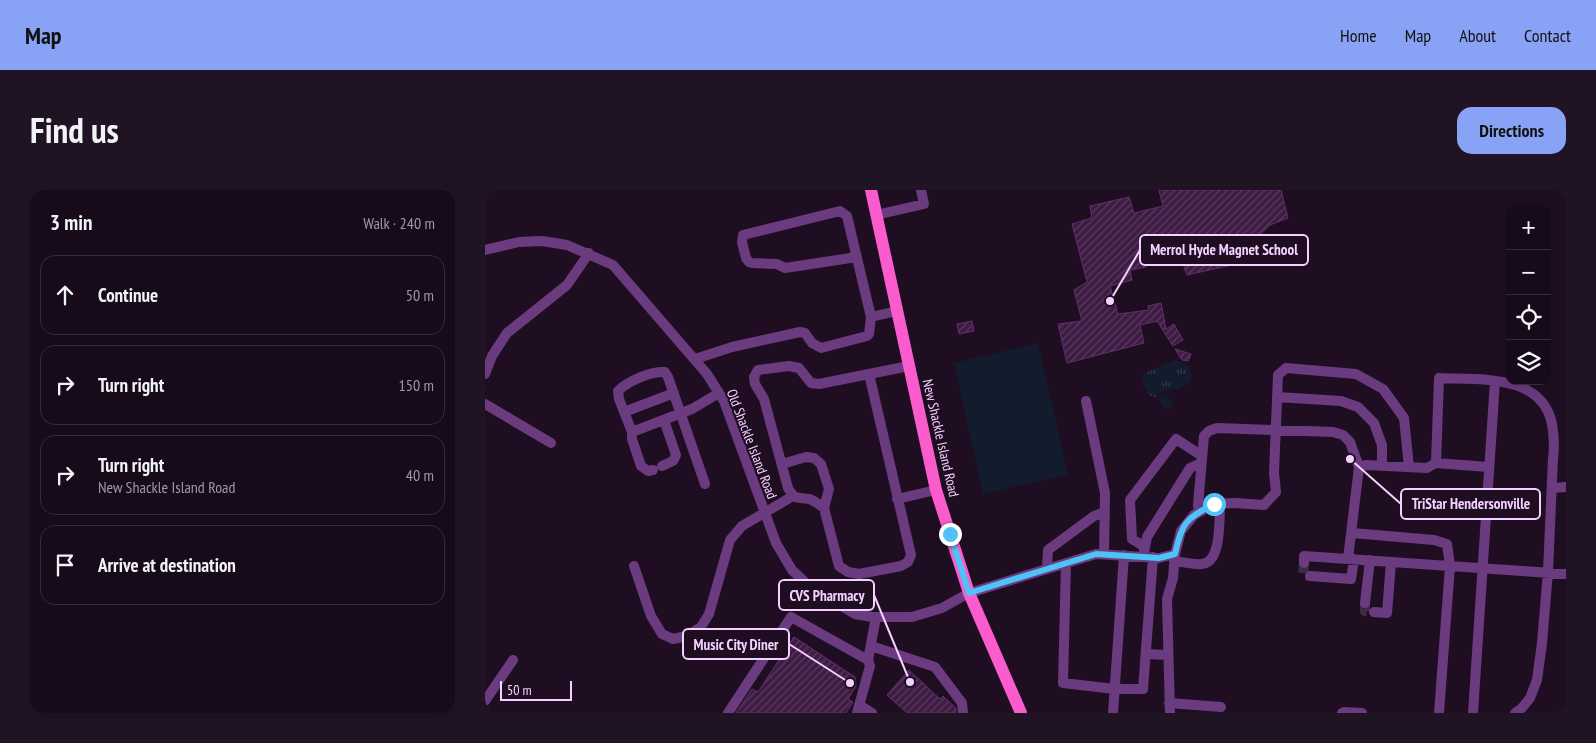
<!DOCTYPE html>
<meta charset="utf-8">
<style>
:root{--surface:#170a1a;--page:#201323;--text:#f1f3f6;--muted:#9e9aa2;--line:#362b39;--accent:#88a2f5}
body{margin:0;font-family:"PT Sans Narrow",sans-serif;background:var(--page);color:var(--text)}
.controls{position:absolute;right:15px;top:15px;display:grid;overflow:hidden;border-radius:10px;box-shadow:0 5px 20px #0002}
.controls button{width:45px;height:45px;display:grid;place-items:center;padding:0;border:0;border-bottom:1px solid var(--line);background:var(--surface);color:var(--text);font:25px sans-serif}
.scale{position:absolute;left:15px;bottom:12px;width:72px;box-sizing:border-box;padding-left:5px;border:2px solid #f4d1fe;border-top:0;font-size:14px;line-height:18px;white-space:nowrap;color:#f4d1fe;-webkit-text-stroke:4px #1f0e22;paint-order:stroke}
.stop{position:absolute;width:15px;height:15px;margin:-11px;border:4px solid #4fc3f7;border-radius:50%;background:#fff}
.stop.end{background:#4fc3f7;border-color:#fff;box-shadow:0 1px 5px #0008}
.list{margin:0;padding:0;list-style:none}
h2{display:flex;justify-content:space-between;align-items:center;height:65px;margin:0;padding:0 20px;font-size:21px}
h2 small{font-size:16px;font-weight:400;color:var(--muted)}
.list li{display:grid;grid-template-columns:32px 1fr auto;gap:15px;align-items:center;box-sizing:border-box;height:80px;margin:0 10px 10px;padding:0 10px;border:1px solid var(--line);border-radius:15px}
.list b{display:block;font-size:19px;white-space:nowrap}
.list p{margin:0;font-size:16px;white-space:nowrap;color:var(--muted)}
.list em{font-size:16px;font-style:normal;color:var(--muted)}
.icon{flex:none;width:28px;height:28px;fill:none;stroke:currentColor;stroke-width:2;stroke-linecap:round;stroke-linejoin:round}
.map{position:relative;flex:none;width:1081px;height:523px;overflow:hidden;border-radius:15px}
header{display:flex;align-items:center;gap:30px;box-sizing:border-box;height:70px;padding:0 25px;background:var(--accent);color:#111}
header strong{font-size:24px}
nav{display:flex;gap:28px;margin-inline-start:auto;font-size:18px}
.intro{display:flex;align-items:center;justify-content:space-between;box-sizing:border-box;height:120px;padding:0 30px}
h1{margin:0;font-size:35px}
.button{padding:12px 22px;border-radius:15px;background:var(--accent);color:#111;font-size:18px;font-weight:700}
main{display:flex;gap:30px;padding:0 30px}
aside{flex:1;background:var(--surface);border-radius:15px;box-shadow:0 5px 20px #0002}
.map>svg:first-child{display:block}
</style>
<header>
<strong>Map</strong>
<nav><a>Home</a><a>Map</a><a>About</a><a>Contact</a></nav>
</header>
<div class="intro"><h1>Find us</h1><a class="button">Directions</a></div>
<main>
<aside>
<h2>3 min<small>Walk · 240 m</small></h2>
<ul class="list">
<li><svg class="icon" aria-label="ahead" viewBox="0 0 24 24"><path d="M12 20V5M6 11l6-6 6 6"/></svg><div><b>Continue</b></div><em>50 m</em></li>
<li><svg class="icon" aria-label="right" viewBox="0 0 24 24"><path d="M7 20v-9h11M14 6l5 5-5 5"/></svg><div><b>Turn right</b></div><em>150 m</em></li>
<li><svg class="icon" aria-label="right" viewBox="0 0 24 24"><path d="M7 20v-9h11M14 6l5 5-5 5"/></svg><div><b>Turn right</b><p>New Shackle Island Road</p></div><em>40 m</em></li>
<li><svg class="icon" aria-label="arrive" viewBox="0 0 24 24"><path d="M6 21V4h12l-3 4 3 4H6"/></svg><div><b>Arrive at destination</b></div></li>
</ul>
</aside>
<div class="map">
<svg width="1081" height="523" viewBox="0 0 1081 523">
<defs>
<pattern id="grass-tufts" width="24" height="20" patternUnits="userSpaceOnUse" patternTransform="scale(1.25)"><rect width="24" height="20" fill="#121c2c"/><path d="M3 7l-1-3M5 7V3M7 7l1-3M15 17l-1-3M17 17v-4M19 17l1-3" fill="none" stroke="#353c4c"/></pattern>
<pattern id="building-hatch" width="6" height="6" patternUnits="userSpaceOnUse" patternTransform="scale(1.25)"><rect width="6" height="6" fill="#3d1b43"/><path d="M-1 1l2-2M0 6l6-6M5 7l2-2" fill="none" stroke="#5a3b5f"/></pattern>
</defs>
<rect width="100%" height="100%" fill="#1f0e22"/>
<!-- grass -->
<path fill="url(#grass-tufts)" d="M691,170l12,5 4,10 -2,7 -12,7 -16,2 -7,6 -7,-2c-1,-7 -6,-12 -7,-19l4,-3z"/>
<!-- garden -->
<path fill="#121c2c" d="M553,153l30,131 -85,20 -29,-131z
M681,203l7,13 -8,4 -7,-13z"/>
<!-- building -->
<path fill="url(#building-hatch)" stroke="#652e6e" d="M674,0h122l7,28 -18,7 -19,18 3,17 -67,15 -4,-11 -8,2 -5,-13 -29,4 5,10 -16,3 2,10 -22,6 8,28 31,-4 -1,-4 13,-3 5,26 8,-5 9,16 -10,6 -16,-25 -17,4 4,18 -77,20 -9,-39 24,-3 -8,-31 13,-8 -15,-58 20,-6 -2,-12 39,-9 5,16 29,-7z
M487,131l2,10 -15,3 -2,-10z
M690,159l16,5 -3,7 -6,-1z
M309,447l61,40 1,9 -8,13 5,3 -7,11h-110l16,-24 6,3z
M424,480l31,29 3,-3 13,12v5h-49l-20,-18z"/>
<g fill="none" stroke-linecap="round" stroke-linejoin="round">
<!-- minor-tunnel -->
<path stroke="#3f2b43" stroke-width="10" stroke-dasharray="10 5" stroke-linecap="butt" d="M819,373l-1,12 7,1
M880,413v8l9,1"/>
<!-- minor -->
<path stroke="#6b3b80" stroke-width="10" d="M391,25l48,-11 -3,-14
M0,60l34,-8 23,-1 25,4 46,20 94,109 17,27 52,142 16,27 19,18 44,26 17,3h40l30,-9 27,-15 127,-39 63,4 16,-4 6,-23 13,-16 20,-11 21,-1 29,2 12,-13 -2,-19 4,-98 8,-7 70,6 27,15 21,29 5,49
M386,127l26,-6
M210,169l37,-12 68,-15 5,1 7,10 9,5 46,-12 2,-2 2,-17 -24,-101 -7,-5 -97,24 -1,7 4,16 3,4 3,1 25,1 8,4 72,-11
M0,184l7,-18 15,-23 60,-48 22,-32
M384,184l42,181 -3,7 -7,4 -42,8 -11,-2 -9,-6 -15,-58c-5,-3 -10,-8 -15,-9 -13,-2 -14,1 -21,-11l-24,-89 -9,-15 -1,-7 4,-7 31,-4 10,2 12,15 8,1 90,-18
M792,207l64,4 17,6 16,16 8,22v20
M601,211l19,92 -1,61
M0,214l66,39
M139,222l50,-19
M147,242l60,-23 27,-16
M951,273l3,-85c39,2 103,-5 113,46 2,12 3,21 1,34l-5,114 -6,71 -5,37 -7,18 -8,10 -7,5
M297,274l24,-7 8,1 7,6 8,25 -5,19
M177,276l11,-5 3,-6 -12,-35
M874,277l7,-2 61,3 9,-5 52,4
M168,280l-5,1 -7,-5 -9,-27v-7l-13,-33 -1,-8c10,-10 33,-20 47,-19l3,5 37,107
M1067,298l14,-1
M412,309l39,-9
M714,322l-1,-7 6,-69 5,-5 8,-3 116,4 10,3 7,7 9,25 -11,92
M867,343l82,7 13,4 3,22 -11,147
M660,357l-13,-8 -2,-39 46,-61 26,17
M659,362l3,-15 43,-69 11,-5
M689,371c9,1 20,4 28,3 20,-2 17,-45 18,-60
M581,373l-3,120 52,6h28l10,-132
M819,373v-7l262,18
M149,376l17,50 11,18 11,5 14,-3 14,-9 8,-13 21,-74 12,-14 51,-30
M562,379l1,-19 46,-34 11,-4
M825,386l41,3 3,-20
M880,413l5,-43
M889,422l13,1 4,-51
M386,456l64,21 27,36 1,10
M661,464l22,1
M0,511l28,-41
M684,513l52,4
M374,515l13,8
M243,523l63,-96 77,43
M372,523l13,-47 -2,-6 8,-43
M628,523l11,-158
M685,523l-3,-114 6,-21 2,-24
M857,523l2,-1 18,1
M988,523l22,-332"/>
<!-- major -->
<path stroke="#fa5ccd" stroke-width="12" d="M386,0l65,300 33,103 52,120"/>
</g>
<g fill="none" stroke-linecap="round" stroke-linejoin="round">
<!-- route -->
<path stroke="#4fc3f7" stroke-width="6" d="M465,344l19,59 127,-39 63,4 16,-4c7,-31 10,-35 39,-50"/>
</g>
<g text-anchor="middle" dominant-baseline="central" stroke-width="4.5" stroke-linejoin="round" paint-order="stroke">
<!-- street labels -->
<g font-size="14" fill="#f4d1fe" stroke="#1f0e22">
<text transform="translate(456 248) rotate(77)">New Shackle Island Road</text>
<text transform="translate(267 254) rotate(69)">Old Shackle Island Road</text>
</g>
</g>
<!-- callouts -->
<path fill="none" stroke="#f4d1fe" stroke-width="2" d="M625 111L655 60M865 269L916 314M425 492L389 405M365 493L304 454"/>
<g fill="#f4d1fe" stroke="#1f0e22" stroke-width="2">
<circle cx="625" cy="111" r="5"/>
<circle cx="865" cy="269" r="5"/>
<circle cx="425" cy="492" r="5"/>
<circle cx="365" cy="493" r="5"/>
</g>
<g fill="#1f0e22" stroke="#f4d1fe" stroke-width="2">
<rect x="655" y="45" width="168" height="30" rx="5"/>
<rect x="916" y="299" width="139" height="30" rx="5"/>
<rect x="294" y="390" width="95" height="30" rx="5"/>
<rect x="198" y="439" width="106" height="30" rx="5"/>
</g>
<g font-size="15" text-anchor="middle" font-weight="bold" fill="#f4d1fe">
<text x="739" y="65">Merrol Hyde Magnet School</text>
<text x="986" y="319">TriStar Hendersonville</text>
<text x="342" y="411">CVS Pharmacy</text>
<text x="251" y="460">Music City Diner</text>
</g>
</svg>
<div class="controls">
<button>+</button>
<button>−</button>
<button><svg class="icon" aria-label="locate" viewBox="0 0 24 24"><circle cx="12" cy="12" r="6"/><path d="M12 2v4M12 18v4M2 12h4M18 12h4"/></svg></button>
<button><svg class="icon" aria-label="layers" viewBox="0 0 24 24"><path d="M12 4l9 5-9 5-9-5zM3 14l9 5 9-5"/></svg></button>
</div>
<div class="scale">50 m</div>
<div class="stop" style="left:729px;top:314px"></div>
<div class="stop end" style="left:465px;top:344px"></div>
</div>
</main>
